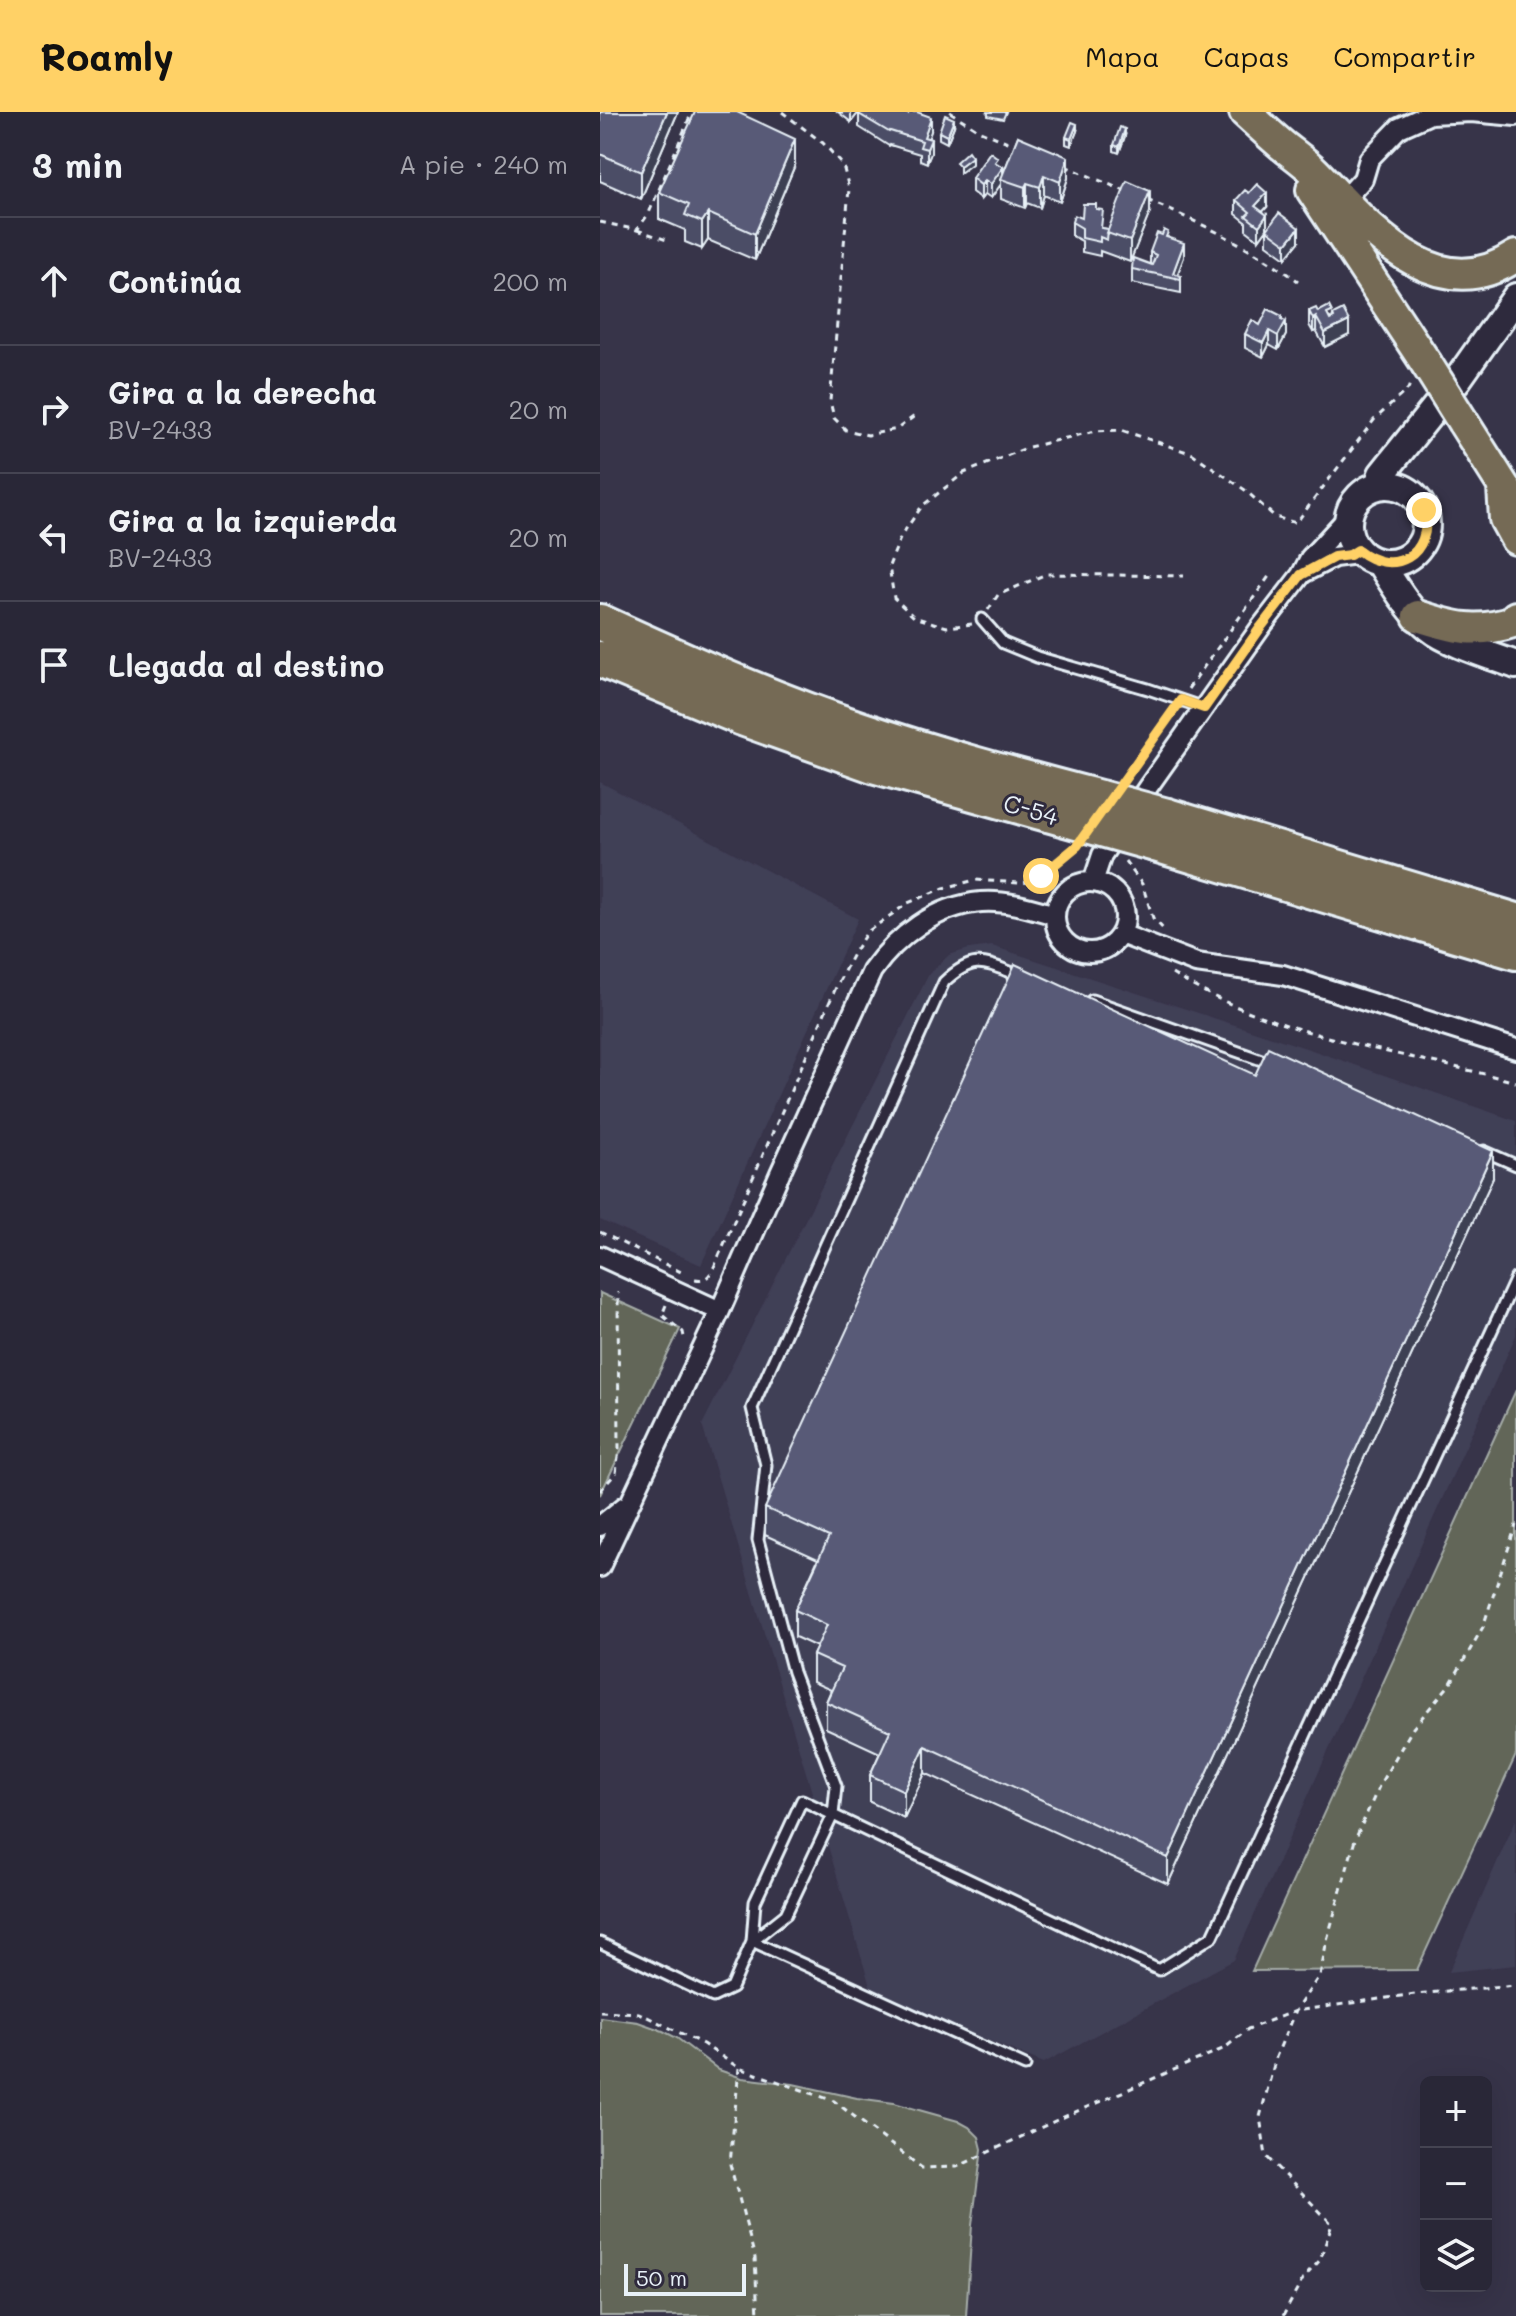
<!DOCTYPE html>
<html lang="es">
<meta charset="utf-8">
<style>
:root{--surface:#292737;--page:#353342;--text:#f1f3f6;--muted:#a5a5ad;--line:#454452;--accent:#ffd166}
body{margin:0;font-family:Mali,sans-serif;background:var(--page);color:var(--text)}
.controls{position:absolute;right:24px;bottom:24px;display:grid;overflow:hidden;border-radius:12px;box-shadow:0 8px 32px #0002}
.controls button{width:72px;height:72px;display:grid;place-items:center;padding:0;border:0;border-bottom:2px solid var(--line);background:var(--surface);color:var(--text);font:40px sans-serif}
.scale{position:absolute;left:24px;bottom:20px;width:122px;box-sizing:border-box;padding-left:8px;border:4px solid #e8f1f8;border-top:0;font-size:22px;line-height:28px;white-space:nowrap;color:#e8f1f8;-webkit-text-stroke:6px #2f2a3d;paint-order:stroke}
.stop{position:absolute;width:24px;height:24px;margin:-18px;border:6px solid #ffd166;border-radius:50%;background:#fff}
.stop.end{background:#ffd166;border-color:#fff;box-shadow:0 2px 8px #0008}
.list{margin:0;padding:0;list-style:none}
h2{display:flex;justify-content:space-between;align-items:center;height:104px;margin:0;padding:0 32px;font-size:34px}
h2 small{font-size:26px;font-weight:400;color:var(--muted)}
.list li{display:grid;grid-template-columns:52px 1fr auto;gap:24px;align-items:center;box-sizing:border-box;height:128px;padding:0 32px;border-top:2px solid var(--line)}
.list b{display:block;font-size:30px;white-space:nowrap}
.list p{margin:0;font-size:26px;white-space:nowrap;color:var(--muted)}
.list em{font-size:26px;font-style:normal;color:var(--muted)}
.icon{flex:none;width:44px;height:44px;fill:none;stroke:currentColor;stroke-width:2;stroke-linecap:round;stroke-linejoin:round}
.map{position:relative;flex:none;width:916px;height:2204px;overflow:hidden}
header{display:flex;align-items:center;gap:48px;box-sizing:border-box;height:112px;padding:0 40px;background:var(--accent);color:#111}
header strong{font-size:38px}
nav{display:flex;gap:44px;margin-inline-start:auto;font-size:28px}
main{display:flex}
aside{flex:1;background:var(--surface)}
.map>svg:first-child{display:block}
</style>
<header>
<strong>Roamly</strong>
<nav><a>Mapa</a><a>Capas</a><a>Compartir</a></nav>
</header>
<main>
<aside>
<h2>3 min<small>A pie · 240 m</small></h2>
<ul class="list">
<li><svg class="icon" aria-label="ahead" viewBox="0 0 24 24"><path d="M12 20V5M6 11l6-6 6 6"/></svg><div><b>Continúa</b></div><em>200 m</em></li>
<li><svg class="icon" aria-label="right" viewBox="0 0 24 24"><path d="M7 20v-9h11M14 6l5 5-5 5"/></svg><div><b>Gira a la derecha</b><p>BV-2433</p></div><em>20 m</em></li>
<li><svg class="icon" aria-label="left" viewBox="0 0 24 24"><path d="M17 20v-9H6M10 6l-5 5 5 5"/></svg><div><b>Gira a la izquierda</b><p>BV-2433</p></div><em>20 m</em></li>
<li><svg class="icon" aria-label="arrive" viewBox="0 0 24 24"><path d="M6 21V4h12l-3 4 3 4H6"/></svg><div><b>Llegada al destino</b></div></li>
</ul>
</aside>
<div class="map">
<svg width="916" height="2204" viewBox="0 0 916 2204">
<rect width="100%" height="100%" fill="#373449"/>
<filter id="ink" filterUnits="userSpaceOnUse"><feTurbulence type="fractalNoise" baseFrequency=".0125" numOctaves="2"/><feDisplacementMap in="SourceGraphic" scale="16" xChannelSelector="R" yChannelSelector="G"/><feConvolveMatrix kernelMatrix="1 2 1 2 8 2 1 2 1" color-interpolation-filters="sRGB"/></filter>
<g filter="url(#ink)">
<!-- built -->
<path fill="#413f57" d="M0,670l258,137 -157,346 -101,-45z
M392,834l317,103 207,72v214l-282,625 -190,103 -172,-70 -170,-568 227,-451 20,-19 20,-6z
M916,1707v146l-67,7z"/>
<!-- green -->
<path fill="#626659" stroke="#a5aca8" stroke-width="2" d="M0,1181l80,36 -80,166z
M916,1278v365l-99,215 -165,1z
M0,1905l38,5 25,9 14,7 42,32 23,8 51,6 64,14 37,5 64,18 11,6 10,10 3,12 -10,76 -6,91h-366z"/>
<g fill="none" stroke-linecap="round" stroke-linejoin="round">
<defs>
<path id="lane" d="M382,507l21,24 34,14 111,32 56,19
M421,864c-36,-13 -46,-23 -77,6l-192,426 14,57 -8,75 35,132 43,114 -3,29 326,155 54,-34 303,-658
M492,888l178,63
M884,1039l32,14
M152,1829l273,125
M0,1831l113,54 19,-9 20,-47 3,-39 47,-102 31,15 -47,99 -34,27"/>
<path id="street" d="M742,90l21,-23 6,-20 30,-31 31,-14 41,-2 45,4
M703,461l31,-16 16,-2 8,-5
M493,770l9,-27 46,-68 113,-160 40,-52 9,-17 38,-41
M455 805a35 35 0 1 1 70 0a35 35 0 1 1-70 0Z
M521,822l75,29 87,12 233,74
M0,1144l120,55
M0,1414l25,-20
M0,1455l120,-256 60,-138 92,-202c25,-35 64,-65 109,-69 25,-2 50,6 74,13"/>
<path id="secondary" d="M748 412a39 39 0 1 1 78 0a39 39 0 1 1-78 0Z
M778,373l4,-11 76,-95 58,-82
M780,451c14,22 29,48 50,65 18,15 62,28 86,37"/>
<path id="primary" d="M645,0c12,11 24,22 37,33 11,9 23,17 33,27 52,53 119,139 201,84
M712,78l114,173
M863,310l53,84
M903,375l2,32 11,20
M818,504c37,12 58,18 95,6l3,-5"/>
<path id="highway" d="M0,510c85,39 171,77 260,107 79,27 160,48 240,69
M0,547l142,59 134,48 211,59
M567,704l349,105
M555,732l361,108"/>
</defs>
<!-- lane casing -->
<use href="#lane" stroke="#e8f1f8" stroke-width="15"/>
<!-- street casing -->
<use href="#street" stroke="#e8f1f8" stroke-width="24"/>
<!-- secondary casing -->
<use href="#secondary" stroke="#e8f1f8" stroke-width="32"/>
<!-- primary casing -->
<use href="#primary" stroke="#e8f1f8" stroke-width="36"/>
<!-- highway casing -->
<use href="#highway" stroke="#e8f1f8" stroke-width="40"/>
<!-- path -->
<path stroke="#e8f1f8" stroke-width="3" stroke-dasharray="6 6" stroke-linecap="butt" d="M182,0l41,31 20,22 6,24 -19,212 4,17 12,12 22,5 29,-6 19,-14
M350,0l30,19 38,15
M465,54l60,25
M547,88c53,23 104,46 151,81
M0,110l37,8 12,-17 43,-101
M37,118l33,11
M388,498l10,-15 48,-21 138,2
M372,512l-25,3 -33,-10 -20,-19 -5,-32 12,-30 21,-30 42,-33 65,-26 66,-16 26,-1 72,24 52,36 30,27 21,6 78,-103 34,-31 2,-5
M588,577l82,-114
M524,668l48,-69
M525,749l17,23 11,34 13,14
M572,862c105,64 228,77 344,108
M0,1120l81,40
M95,1167c11,2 14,-2 19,-12l123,-282 17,-33 13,-20 41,-29 36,-15 31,-8 44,3 12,-1 10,-6 34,-28
M66,1193l-4,10 21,17 2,10
M0,1379l16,-18 3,-24 -1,-157
M0,1899l39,2 64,31 36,24 95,33 88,67 35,-1 102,-48 166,-71 23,-19 47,-18 120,-17 101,-9
M139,1956l-9,96 25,94 3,58
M683,2204l20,-37 17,-19 12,-36 -66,-68 -6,-39 16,-60 19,-46 25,-36 7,-35 28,-100 25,-56 33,-56 38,-45 32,-56 33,-102"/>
<!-- lane -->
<use href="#lane" stroke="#2f2a3d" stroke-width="9"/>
<!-- street -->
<use href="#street" stroke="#2f2a3d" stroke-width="18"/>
<!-- secondary -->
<use href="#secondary" stroke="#2f2a3d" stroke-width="26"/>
<!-- primary -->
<use href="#primary" stroke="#756a55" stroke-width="30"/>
<!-- highway -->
<use href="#highway" stroke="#756a55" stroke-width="34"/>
<defs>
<path id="primary-bridge" d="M826,251l37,59"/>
<path id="highway-bridge" d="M500,686l67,18
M487,713l68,19"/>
</defs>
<!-- primary-bridge casing -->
<use href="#primary-bridge" stroke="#e8f1f8" stroke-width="36" stroke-linecap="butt"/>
<!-- highway-bridge casing -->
<use href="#highway-bridge" stroke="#e8f1f8" stroke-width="40" stroke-linecap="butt"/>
<!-- primary-bridge -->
<use href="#primary-bridge" stroke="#756a55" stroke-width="30"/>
<!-- highway-bridge -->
<use href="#highway-bridge" stroke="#756a55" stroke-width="34"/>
</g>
<!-- wall -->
<path fill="#4c4d66" stroke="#e8f1f8" stroke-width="2" d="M0,0h78l-37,87 -41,-18z
M238,0h21l-8,10z
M386,0h20l-3,7 -15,-3v-3z
M259,2l72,17 -3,7 3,15 -4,10 -7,-3v-6l-30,-9 -1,1 -30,-19z
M354,14l-7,17 -8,-4v-7z
M477,19l-6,15 -5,-2v-7z
M418,24l50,42 -8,24 -16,-7 -4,13 -13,-5 -2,5 -24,-9v-15l-10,14 -6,-4 -4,5 -9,-7v-14l26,-14 5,10z
M525,24l-6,17 -5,-2v-6z
M195,53l-40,95 -47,-20 -6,9 -17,-7v-12l-26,-11v-27z
M636,88l31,7 -5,5 5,17 -8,11 -13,-10v-8l-10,-8z
M550,100l-20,50 -30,-11v5l-18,-4v-11l-10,-5v-14l10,-4 20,10 6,1z
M667,118l32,12 -13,16 -19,-14z
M568,125l16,20 -7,18 4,4v14l-49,-10v-14l18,-5v-12z
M709,199l9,1 14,7 1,-4 16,20 -24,12 -9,-16 -3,1 -4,-7z
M682,208l4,15 -8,15 -9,-5 -6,12 -18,-9v-14z
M655,963l238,103 -325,706 -243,-111 -21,45 -34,-16v-27l10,-22 -54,-25v-26l5,-12 -18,-8v-27l4,-8 -22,-10v-27l23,-51 -53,-24v-27z"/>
<!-- shaded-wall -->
<path fill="#3e3f53" stroke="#e8f1f8" stroke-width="2" d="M67,0h11l-37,87v-27z
M251,0h8l-8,10z
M331,5v14l-6,17 -1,-11z
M354,7v7l-7,17v-7z
M477,12v7l-6,15v-7z
M525,17v7l-6,17v-6z
M195,27v26l-40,95v-26z
M331,27v14l-4,10v-14z
M372,45v7l-12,9v-7z
M468,45v21l-8,24v-20z
M403,55v13l-2,-1v5l-10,14v-14z
M444,63v20l-4,13v-21z
M385,68v14l-4,5v-14z
M427,71v20l-2,5v-21z
M550,79v21l-20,50v-21z
M667,81v14l-12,13v-14z
M108,101v27l-6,9v-27z
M667,103v14l-8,11v-14z
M699,116v14l-13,16v-14z
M584,131v14l-8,21 -3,-5z
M682,204v12l4,-7v14l-8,15v-14z
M716,205v14l-3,1v-13z
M749,209v14l-24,12v-14z
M669,219v14l-6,12v-14z
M893,1039v27l-325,706v-26z
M325,1634v27l-21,45v-27z"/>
<!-- building -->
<path fill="#585a77" stroke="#e8f1f8" stroke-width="2" d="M0,0h67l-26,60 -41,-18z
M95,0h42l58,27 -40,95 -47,-21 -6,9 -17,-7 4,-10 -30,-13z
M260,0h44l4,2 1,-2h8l14,5 -7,20 7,2 -4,10 -7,-2 2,-6 -32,-10 -1,1 -30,-18z
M345,3l9,4 -7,17 -8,-4z
M472,10l5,2 -6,15 -5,-2z
M520,15l5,2 -6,18 -5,-2z
M418,24l50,21 -8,25 -16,-7 -4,12 -13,-4 -2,4 -24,-8z
M368,39l4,6 -12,9 -4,-4z
M390,40l8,6 -3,4 8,5 -12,17 -6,-4 -4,5 -9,-7z
M527,69l23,10 -20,50 -23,-8z
M657,72l10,9 -12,13 12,9 -8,11 -13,-10 4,-4 -14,-12 9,-10 4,3z
M483,92h13v5l7,1 -2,18 7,1 -1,11 -7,-3v5l-18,-4v-10l-10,-6 2,-7 8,3z
M679,101l20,15 -13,16 -19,-14z
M564,118l4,2 -2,5 18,6 -11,30 8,3v3l-49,-10 1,-11 19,7 4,-10 -6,-3 7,-19 5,2z
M729,194l3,6 -5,2 3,6 4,-2 -1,-3 10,-5 6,11 -24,12 -9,-16 -3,2 -4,-8 7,-3 2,4z
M668,197l14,7 -1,3 5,2 -8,15 -9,-5 -6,12 -18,-9 7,-14 8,5z
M415,852l240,111 13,-28 225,104 -325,707 -243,-112 -21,45 -34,-16 20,-44 -64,-29 16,-34 -29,-13 14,-30 -32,-15 34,-73 -64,-29z"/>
</g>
<g fill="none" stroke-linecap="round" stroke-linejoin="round" filter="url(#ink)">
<!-- route -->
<path stroke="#ffd166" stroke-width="10" d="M441,764l36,-30 104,-146 23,8 57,-81 40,-52 33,-18 16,-2 8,-5c35,28 76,5 66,-40"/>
</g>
<g text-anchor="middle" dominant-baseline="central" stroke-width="6" stroke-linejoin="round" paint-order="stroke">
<!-- street labels -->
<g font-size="24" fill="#e8f1f8" stroke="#2f2a3d">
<text transform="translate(431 697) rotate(16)">C-54</text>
</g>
</g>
</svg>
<div class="controls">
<button>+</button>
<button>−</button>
<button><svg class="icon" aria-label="layers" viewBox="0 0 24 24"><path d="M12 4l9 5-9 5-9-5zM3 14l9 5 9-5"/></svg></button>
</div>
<div class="scale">50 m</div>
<div class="stop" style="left:441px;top:764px"></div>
<div class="stop end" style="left:824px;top:398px"></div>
</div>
</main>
